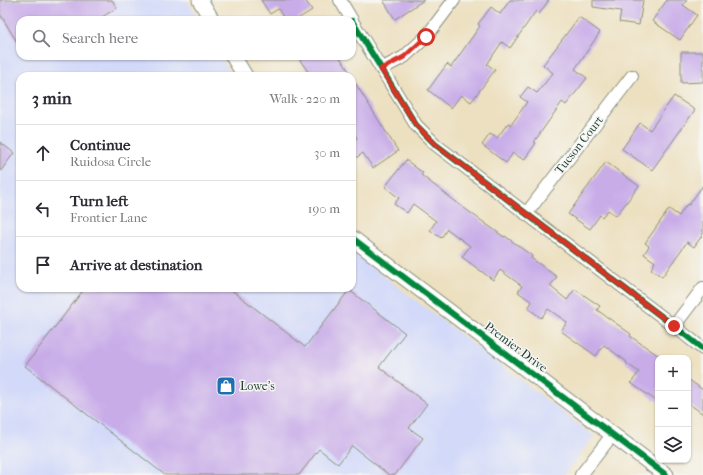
<!DOCTYPE html>
<meta charset="utf-8">
<style>
:root{--surface:#fff;--page:#f7f7f7;--text:#2b2b33;--muted:#7c7c81;--line:#e1e1e2}
body{margin:0;font-family:"IM FELL French Canon",serif;background:var(--page);color:var(--text)}
.controls{position:absolute;right:12px;bottom:12px;display:grid;overflow:hidden;border-radius:8px;box-shadow:0 1px 3px #0004}
.controls button{width:36px;height:36px;display:grid;place-items:center;padding:0;border:0;border-bottom:1px solid var(--line);background:var(--surface);color:var(--text);font:20px sans-serif}
.stop{position:absolute;width:12px;height:12px;margin:-9px;border:3px solid #d93025;border-radius:50%;background:#fff}
.stop.end{background:#d93025;border-color:#fff;box-shadow:0 1px 4px #0008}
.list{margin:0;padding:0;list-style:none}
h2{display:flex;justify-content:space-between;align-items:center;height:52px;margin:0;padding:0 16px;font-size:17px}
h2 small{font-size:13px;font-weight:400;color:var(--muted)}
.list li{display:grid;grid-template-columns:26px 1fr auto;gap:12px;align-items:center;box-sizing:border-box;height:56px;padding:0 16px;border-top:1px solid var(--line)}
.list b{display:block;font-size:15px;white-space:nowrap}
.list p{margin:0;font-size:13px;white-space:nowrap;color:var(--muted)}
.list em{font-size:13px;font-style:normal;color:var(--muted)}
.icon{flex:none;width:22px;height:22px;fill:none;stroke:currentColor;stroke-width:2;stroke-linecap:round;stroke-linejoin:round}
.map{position:relative;flex:none;width:703px;height:475px;overflow:hidden}
.search{position:absolute;background:var(--surface);box-shadow:0 1px 3px #0004;left:16px;top:16px;width:340px;height:44px;display:flex;align-items:center;gap:10px;box-sizing:border-box;padding:0 14px;border-radius:12px;color:var(--muted);font-size:15px}
.panel{position:absolute;background:var(--surface);box-shadow:0 1px 3px #0004;left:16px;top:72px;width:340px;height:220px;border-radius:12px}
.map>svg:first-child{display:block}
</style>
<div class="map">
<svg width="703" height="475" viewBox="0 0 703 475">
<rect width="100%" height="100%" fill="#f6f6f2"/>
<filter id="ink" filterUnits="userSpaceOnUse"><feTurbulence type="fractalNoise" baseFrequency=".025" numOctaves="2"/><feDisplacementMap in="SourceGraphic" scale="8" xChannelSelector="R" yChannelSelector="G"/><feConvolveMatrix kernelMatrix="1 2 1 2 8 2 1 2 1" color-interpolation-filters="sRGB"/></filter>
<filter id="wash" filterUnits="userSpaceOnUse"><feTurbulence type="fractalNoise" baseFrequency=".012" numOctaves="4" result="noise"/><feDisplacementMap in="SourceGraphic" scale="16" xChannelSelector="R" yChannelSelector="G"/><feGaussianBlur stdDeviation="0.9" result="paint"/><feColorMatrix in="noise" values="0 0 0 0 0 0 0 0 0 0 0 0 0 0 0 0 0 1.4 0 .05"/><feComposite in="paint" operator="in"/></filter>
<g filter="url(#wash)">
<rect width="100%" height="100%" fill="#ede0c0"/>
<!-- built -->
<path fill="#d2d9f9" d="M0,0h187l12,20h-179v36h200l12,20h-212v212h332v-36l242,184 -30,39h-564z"/>
<g id="blocks">
<!-- building -->
<path fill="#c8ace8" d="M0,0h112l5,8 -20,12h-77v27l-20,-33z
M261,0h44l7,10 -16,10h-11l-7,-11 -8,5z
M383,0h41l-29,19z
M510,0h39l-10,14 -3,-3 -26,37 -8,-6 -15,22 8,6 -24,32 -10,-7 -10,13 -23,-18 19,-26 4,3 29,-41 -2,-2 13,-17 9,7z
M593,0h50l-4,25 -20,-3 2,-11 -28,-4z
M667,0h20l-4,5 14,10 -17,25 -28,-19z
M579,17l21,15 -25,37 12,9 -21,27 -4,-3 -28,40 2,1 -12,17 -11,-7 -7,10 -24,-18 8,-11 7,4 11,-15 3,2 16,-23 -7,-5 8,-10 9,6 16,-20 -10,-8z
M681,52h22v30l-22,1z
M297,56h42l13,20h-41z
M352,78l46,73 -25,17 -10,-15 -11,8v-19l5,-4 -5,-8z
M674,96l21,14 -43,60 -30,-21 18,-26 10,7z
M0,142l14,11 -14,19z
M406,160l17,13 -2,2 43,33 40,29 1,-1 27,20 -1,2 26,19 -7,9 17,14 8,-11 25,17 -3,4 34,24 -1,2 32,22h-4v44l-27,-19 8,-11 -13,-9 1,-1 -23,-17 -8,11 -35,-25 6,-9 -19,-13 -7,9 -13,-10 4,-6 -14,-10 4,-6 -22,-16 -7,10 -31,-23 8,-11 -23,-17 -6,9 -11,-8 6,-9 -23,-17 -6,9 -13,-9 5,-6 -14,-11z
M606,162l33,24 -23,30 -8,-6 -6,7 -2,-2 -10,14 -22,-15z
M703,185v49l-9,13 -7,-5 -25,35 -11,-8 4,-7 -11,-8 5,-8 -4,-3 24,-34 10,7 8,-12 2,1z
M85,288h144l76,59 44,-57 56,43 -26,34 48,37 -18,24 14,10 -28,37h-6l-37,-29 -14,18 -19,-15 -20,26h-134l-140,-109z
M688,379l15,11v24l-15,-11z"/>
</g>
</g>
<g filter="url(#ink)">
<use href="#blocks" fill-opacity="0" stroke="#868e7a" stroke-width="1"/>
<g fill="none" stroke-linecap="round" stroke-linejoin="round">
<defs>
<path id="minor" d="M340,0l12,20
M352,21l64,104 20,20 238,181 29,23
M381,69l23,-12 22,-20 28,-37
M526,214l106,-138
M674,326l29,-38
M581,475l32,-41"/>
<path id="tertiary" d="M200,0l12,20
M233,56l12,20
M352,238l314,237"/>
</defs>
<!-- minor casing -->
<use href="#minor" stroke="#868e7a" stroke-width="14"/>
<!-- tertiary casing -->
<use href="#tertiary" stroke="#868e7a" stroke-width="17"/>
<!-- minor -->
<use href="#minor" stroke="#fff" stroke-width="12"/>
<!-- tertiary -->
<use href="#tertiary" stroke="#fff" stroke-width="15"/>
<defs>
<path id="cycleway" d="M352,21l64,104 20,20 238,181 29,23
M352,238l314,237"/>
</defs>
<!-- cycleway casing -->
<use href="#cycleway" stroke="#f6f6f2" stroke-width="8"/>
<!-- cycleway -->
<use href="#cycleway" stroke="#00873e" stroke-width="6"/>
</g>
</g>
<g fill="none" stroke-linecap="round" stroke-linejoin="round" filter="url(#ink)">
<!-- route -->
<path stroke="#d93025" stroke-width="5" d="M426,37l-22,20 -23,12 35,56 20,20 238,181"/>
</g>
<!-- icons -->
<defs>
<symbol id="shop-square" viewBox="-11 -11 22 22"><rect x="-9" y="-9" width="18" height="18" rx="4" fill="#1f6fb2" stroke="#f6f6f2"/><path d="M-5-2.5h2.3a2.7 3.5 0 0 1 5.4 0H5L5.5 6h-11ZM-1.5-2.5h3a1.5 2.3 0 0 0-3 0Z" fill="#fff"/></symbol>
</defs>
<g fill-rule="evenodd">
<use href="#shop-square" x="215" y="375" width="22" height="22"/>
</g>
<g text-anchor="middle" dominant-baseline="central" stroke-width="3" stroke-linejoin="round" paint-order="stroke">
<!-- street labels -->
<g font-size="12" fill="#1f3d34" stroke="#f6f6f2">
<text transform="translate(579 145) rotate(-52)">Tucson Court</text>
<text transform="translate(516 347) rotate(37)">Premier Drive</text>
</g>
<!-- poi labels -->
<g font-size="12" fill="#1f3d34" stroke="#f6f6f2" text-anchor="start">
<text x="240" y="386">Lowe's</text>
</g>
</g>
</svg>
<div class="controls">
<button>+</button>
<button>−</button>
<button><svg class="icon" aria-label="layers" viewBox="0 0 24 24"><path d="M12 4l9 5-9 5-9-5zM3 14l9 5 9-5"/></svg></button>
</div>
<div class="stop" style="left:426px;top:37px"></div>
<div class="stop end" style="left:674px;top:326px"></div>
<div class="search"><svg class="icon" aria-label="search" viewBox="0 0 24 24"><circle cx="10" cy="10" r="6"/><path d="M15 15l6 6"/></svg>Search here</div>
<section class="panel">
<h2>3 min<small>Walk · 220 m</small></h2>
<ul class="list">
<li><svg class="icon" aria-label="ahead" viewBox="0 0 24 24"><path d="M12 20V5M6 11l6-6 6 6"/></svg><div><b>Continue</b><p>Ruidosa Circle</p></div><em>30 m</em></li>
<li><svg class="icon" aria-label="left" viewBox="0 0 24 24"><path d="M17 20v-9H6M10 6l-5 5 5 5"/></svg><div><b>Turn left</b><p>Frontier Lane</p></div><em>190 m</em></li>
<li><svg class="icon" aria-label="arrive" viewBox="0 0 24 24"><path d="M6 21V4h12l-3 4 3 4H6"/></svg><div><b>Arrive at destination</b></div></li>
</ul>
</section>
</div>
